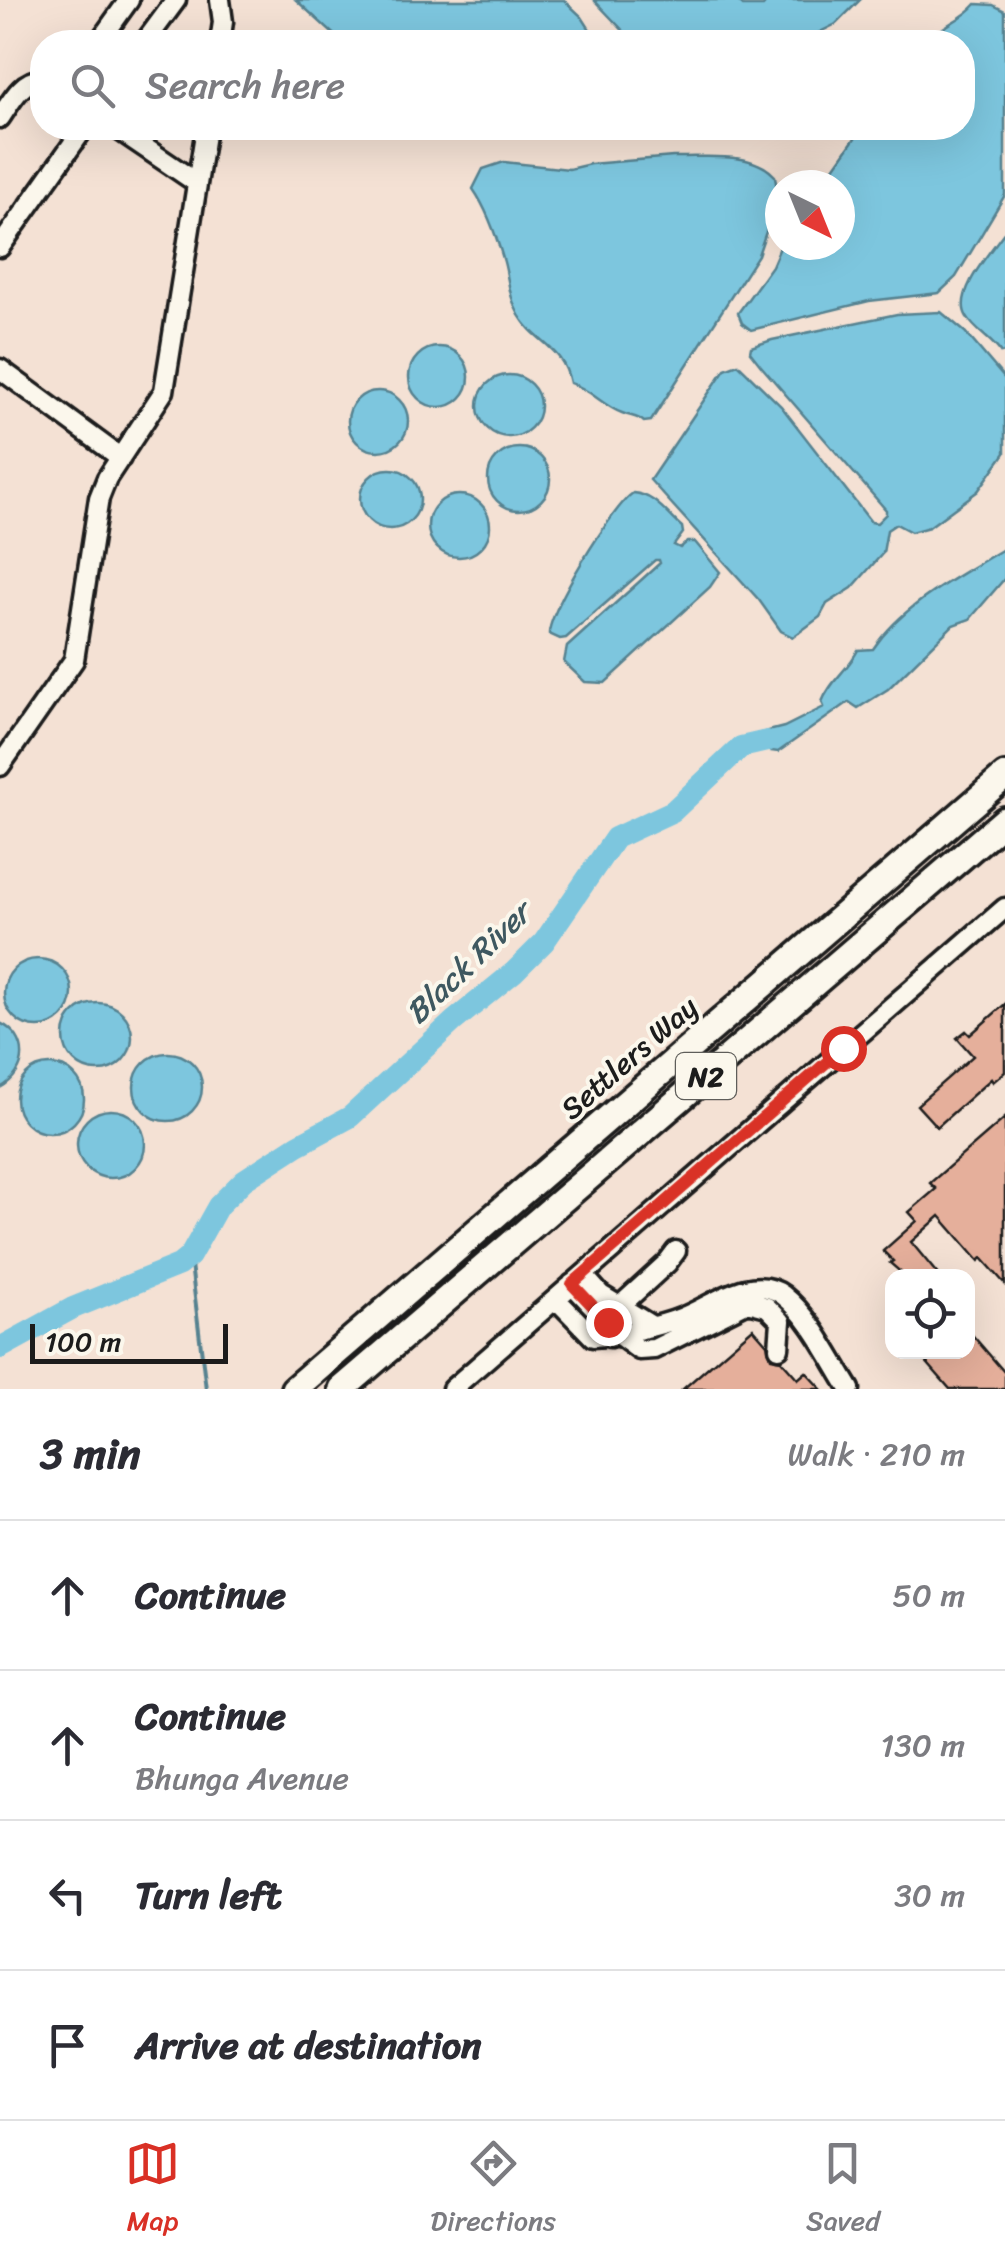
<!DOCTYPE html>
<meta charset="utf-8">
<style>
:root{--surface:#fff;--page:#f7f7f7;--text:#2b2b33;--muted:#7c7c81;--line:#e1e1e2;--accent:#d93025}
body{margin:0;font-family:Sriracha,sans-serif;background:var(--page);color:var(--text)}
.controls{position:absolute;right:30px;bottom:30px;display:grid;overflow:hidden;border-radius:20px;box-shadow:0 10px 40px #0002}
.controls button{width:90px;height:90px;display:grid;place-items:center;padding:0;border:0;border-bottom:2px solid var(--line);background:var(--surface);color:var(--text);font:50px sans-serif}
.compass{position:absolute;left:765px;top:170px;width:90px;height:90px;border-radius:50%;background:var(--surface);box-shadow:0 10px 40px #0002;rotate:137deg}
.scale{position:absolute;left:30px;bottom:25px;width:198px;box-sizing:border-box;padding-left:10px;border:5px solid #1c1c1c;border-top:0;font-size:28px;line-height:35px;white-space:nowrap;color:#1c1c1c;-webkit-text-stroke:8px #fbf7ec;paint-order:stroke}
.stop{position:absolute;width:30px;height:30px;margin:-22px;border:8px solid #d93025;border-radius:50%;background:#fff}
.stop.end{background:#d93025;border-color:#fff;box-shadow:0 2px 10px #0008}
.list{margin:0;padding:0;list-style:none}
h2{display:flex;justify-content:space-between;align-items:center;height:130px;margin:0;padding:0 40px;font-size:42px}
h2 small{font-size:32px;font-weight:400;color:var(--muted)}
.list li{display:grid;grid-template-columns:65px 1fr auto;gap:30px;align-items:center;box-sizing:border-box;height:150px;padding:0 40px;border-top:2px solid var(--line)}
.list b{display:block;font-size:38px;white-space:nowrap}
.list p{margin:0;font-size:32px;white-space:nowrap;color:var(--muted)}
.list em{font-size:32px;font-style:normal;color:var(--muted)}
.icon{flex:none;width:55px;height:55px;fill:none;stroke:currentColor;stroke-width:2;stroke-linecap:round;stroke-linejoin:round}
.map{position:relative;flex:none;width:1005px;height:1389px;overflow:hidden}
.search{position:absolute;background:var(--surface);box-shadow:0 10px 40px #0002;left:30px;right:30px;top:30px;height:110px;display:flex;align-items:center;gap:25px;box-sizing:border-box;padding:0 35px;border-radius:40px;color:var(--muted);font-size:38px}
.sheet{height:730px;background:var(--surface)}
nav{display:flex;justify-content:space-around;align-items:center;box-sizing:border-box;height:140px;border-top:2px solid var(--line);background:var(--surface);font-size:28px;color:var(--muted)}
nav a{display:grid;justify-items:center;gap:5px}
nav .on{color:var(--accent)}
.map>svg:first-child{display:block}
</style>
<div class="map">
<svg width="1005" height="1389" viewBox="0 0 1005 1389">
<rect width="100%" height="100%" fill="#f4e1d4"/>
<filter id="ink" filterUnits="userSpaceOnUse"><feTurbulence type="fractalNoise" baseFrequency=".01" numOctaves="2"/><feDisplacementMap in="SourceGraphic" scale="20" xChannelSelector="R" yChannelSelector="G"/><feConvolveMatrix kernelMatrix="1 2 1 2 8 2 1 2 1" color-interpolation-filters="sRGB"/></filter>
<g filter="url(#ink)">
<!-- water -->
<path fill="#7dc6de" stroke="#568290" stroke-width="2.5" d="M296,0h268l18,17 16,25h-256z
M594,0h143l6,6h20l5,-6h92l-24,24 -36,18h-166z
M976,4l17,1 12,6v184l-49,82 -17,16 -70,8 -118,29 -9,-7 -4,-10 34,-47 9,-21h59v-60h-18l40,-57h100v-86h-35c15,-18 35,-21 49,-38z
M673,157c31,1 79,-7 102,19l3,21 -20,58 -107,166 -7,1c-6,-6 -13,-5 -22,-9 -19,-7 -33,-25 -52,-30 -7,-37 -35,-40 -51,-68 -10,-18 -10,-34 -15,-53 -7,-24 -17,-53 -31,-73l10,-20 21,-7 65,7 21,-5z
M1005,231v121l-4,1c-9,-14 -26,-22 -34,-36 -15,-23 25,-67 38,-86z
M941,312l24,20 40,47v74l-27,38 -49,36 -18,5 -15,-8 -9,6 -4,23 -31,35 -25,16 -7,13 -27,20 -12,-6 -22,-31 -109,-120 75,-111 13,-5 43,42 90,116 6,1 9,-9v-4l-125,-144 -11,-14 1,-5 21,-7 125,-26z
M409 377a30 30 0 1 1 60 0a30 30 0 1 1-60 0Z
M478 406a31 31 0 1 1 62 0a31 31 0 1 1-62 0Z
M348 421a30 30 0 1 1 60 0a30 30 0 1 1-60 0Z
M488 479a31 31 0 1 1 62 0a31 31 0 1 1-62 0Z
M360 499a30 30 0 1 1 60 0a30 30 0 1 1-60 0Z
M633,493c21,1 34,21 49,34l1,6 -9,12 6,3 7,-6h8l25,30 -10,15 -105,96 -20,-1 -21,-20 3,-15 93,-84 -1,-3h-4l-89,78 -6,1 -11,-5c-1,-22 64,-128 84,-141z
M428 526a31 31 0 1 1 62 0a31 31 0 1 1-62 0Z
M1005,548v30l-35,41 -17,6 -65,64 -30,19 -9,-6 -71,50 -37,-5 4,-10 39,-10 40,-20 -2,-5c8,-21 26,-32 36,-52l15,-1c31,-46 86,-73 132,-101z
M4 993a34 34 0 1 1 68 0a34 34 0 1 1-68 0Z
M64 1037a34 34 0 1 1 68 0a34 34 0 1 1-68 0Z
M0,1023c30,14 29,49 0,65z
M134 1087a34 34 0 1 1 68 0a34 34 0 1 1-68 0Z
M16 1099a34 34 0 1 1 68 0a34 34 0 1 1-68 0Z
M77 1144a34 34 0 1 1 68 0a34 34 0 1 1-68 0Z"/>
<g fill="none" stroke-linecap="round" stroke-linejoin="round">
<!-- stream -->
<path stroke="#568290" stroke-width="4" d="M190,1256l16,133"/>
<!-- river -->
<path stroke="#7dc6de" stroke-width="22" d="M0,1348l73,-40 106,-43 11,-9 28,-50 26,-26 54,-35 52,-28 104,-96 60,-49 30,-30 71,-104 58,-27 68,-64 26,-6"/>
</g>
<!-- building -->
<path fill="#e5af9b" stroke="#1c1c1c" stroke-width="2.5" d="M1005,1004v68l-12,10 -2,-3 -54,48 -20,-22 56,-49 -16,-18 9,-7 4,4z
M1005,1118v166l-23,-26 -3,3 -39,-45 -29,26 28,34h-34l-15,-13 3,-2 -10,-10 34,-30 -8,-9 27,-23 -6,-6z
M753,1328l14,16 4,14 10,2 17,19 8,-7 16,17h-139z
M968,1330l37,43v16h-55l-28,-32 6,-5h40z"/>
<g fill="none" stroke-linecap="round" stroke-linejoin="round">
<defs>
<path id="minor" d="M220,0l3,22 -3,20
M99,42l30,-42
M145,42l31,-42
M0,118c11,-16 21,-38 42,-39
M116,128l81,55
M0,247l84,-119
M0,369l121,89
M0,766l74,-106 25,-162 8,-20 57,-87 42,-263
M583,1275l18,20 51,31
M572,1284l36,38 2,15
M556,1299l37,38c22,-1 68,-11 90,-20 29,-11 69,-45 100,-22 28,22 48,64 67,94
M620,1306l47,-43 9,-12
M616,1333l23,17 15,-1 94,-47 19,5 14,14 -2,27
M452,1389l553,-481"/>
<path id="highway" d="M294,1389l711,-613
M342,1389l663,-569"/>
</defs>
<!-- minor casing -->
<use href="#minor" stroke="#1c1c1c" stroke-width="25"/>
<!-- highway casing -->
<use href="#highway" stroke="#1c1c1c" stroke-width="32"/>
<!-- minor -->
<use href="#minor" stroke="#fbf7ec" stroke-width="18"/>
<!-- highway -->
<use href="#highway" stroke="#fbf7ec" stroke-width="25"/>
</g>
</g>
<g fill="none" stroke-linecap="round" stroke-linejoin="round" filter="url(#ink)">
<!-- route -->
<path stroke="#d93025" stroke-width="12" d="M608,1322l-36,-38 271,-236"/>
</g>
<g text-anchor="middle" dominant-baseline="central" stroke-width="8" stroke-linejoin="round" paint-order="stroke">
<!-- shield labels -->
<rect fill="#fbf7ec" stroke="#5f5e5a" stroke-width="2.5" x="676" y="1053" width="60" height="46" rx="8"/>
<g font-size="28" font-weight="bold" fill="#1c1c1c">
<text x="706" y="1076">N2</text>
</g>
<!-- street labels -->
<g font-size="30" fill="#1c1c1c" stroke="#fbf7ec">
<text transform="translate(629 1058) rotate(-41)">Settlers Way</text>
</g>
<!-- water labels -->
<g font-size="32" font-style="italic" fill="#3e5860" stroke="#fbf7ec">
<text transform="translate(468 963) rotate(-44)">Black River</text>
</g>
</g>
</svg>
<div class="controls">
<button><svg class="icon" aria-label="locate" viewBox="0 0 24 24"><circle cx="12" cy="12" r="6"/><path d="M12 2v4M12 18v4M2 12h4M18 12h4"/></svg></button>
</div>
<svg class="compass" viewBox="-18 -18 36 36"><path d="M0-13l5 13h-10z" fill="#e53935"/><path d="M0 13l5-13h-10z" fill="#7c7c81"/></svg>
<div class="scale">100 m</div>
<div class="stop" style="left:843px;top:1048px"></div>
<div class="stop end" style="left:608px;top:1322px"></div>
<div class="search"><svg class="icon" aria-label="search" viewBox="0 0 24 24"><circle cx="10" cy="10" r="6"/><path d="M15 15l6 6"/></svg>Search here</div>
</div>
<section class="sheet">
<h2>3 min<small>Walk · 210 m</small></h2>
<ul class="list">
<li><svg class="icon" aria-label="ahead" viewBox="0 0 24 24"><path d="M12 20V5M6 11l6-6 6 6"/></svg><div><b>Continue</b></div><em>50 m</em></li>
<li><svg class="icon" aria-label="ahead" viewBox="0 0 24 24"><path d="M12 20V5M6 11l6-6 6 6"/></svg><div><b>Continue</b><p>Bhunga Avenue</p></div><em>130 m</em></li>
<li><svg class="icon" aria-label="left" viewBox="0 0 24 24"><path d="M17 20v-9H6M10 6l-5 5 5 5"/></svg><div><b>Turn left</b></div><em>30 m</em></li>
<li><svg class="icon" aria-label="arrive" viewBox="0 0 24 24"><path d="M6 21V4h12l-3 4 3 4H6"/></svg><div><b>Arrive at destination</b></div></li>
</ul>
</section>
<nav>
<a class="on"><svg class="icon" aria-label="map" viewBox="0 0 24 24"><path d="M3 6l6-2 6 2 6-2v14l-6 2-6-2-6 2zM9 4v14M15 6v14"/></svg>Map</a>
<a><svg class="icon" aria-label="directions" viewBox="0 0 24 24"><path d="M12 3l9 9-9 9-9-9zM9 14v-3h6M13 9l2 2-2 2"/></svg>Directions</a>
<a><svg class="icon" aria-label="saved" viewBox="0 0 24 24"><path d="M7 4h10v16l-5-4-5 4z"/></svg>Saved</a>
</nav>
